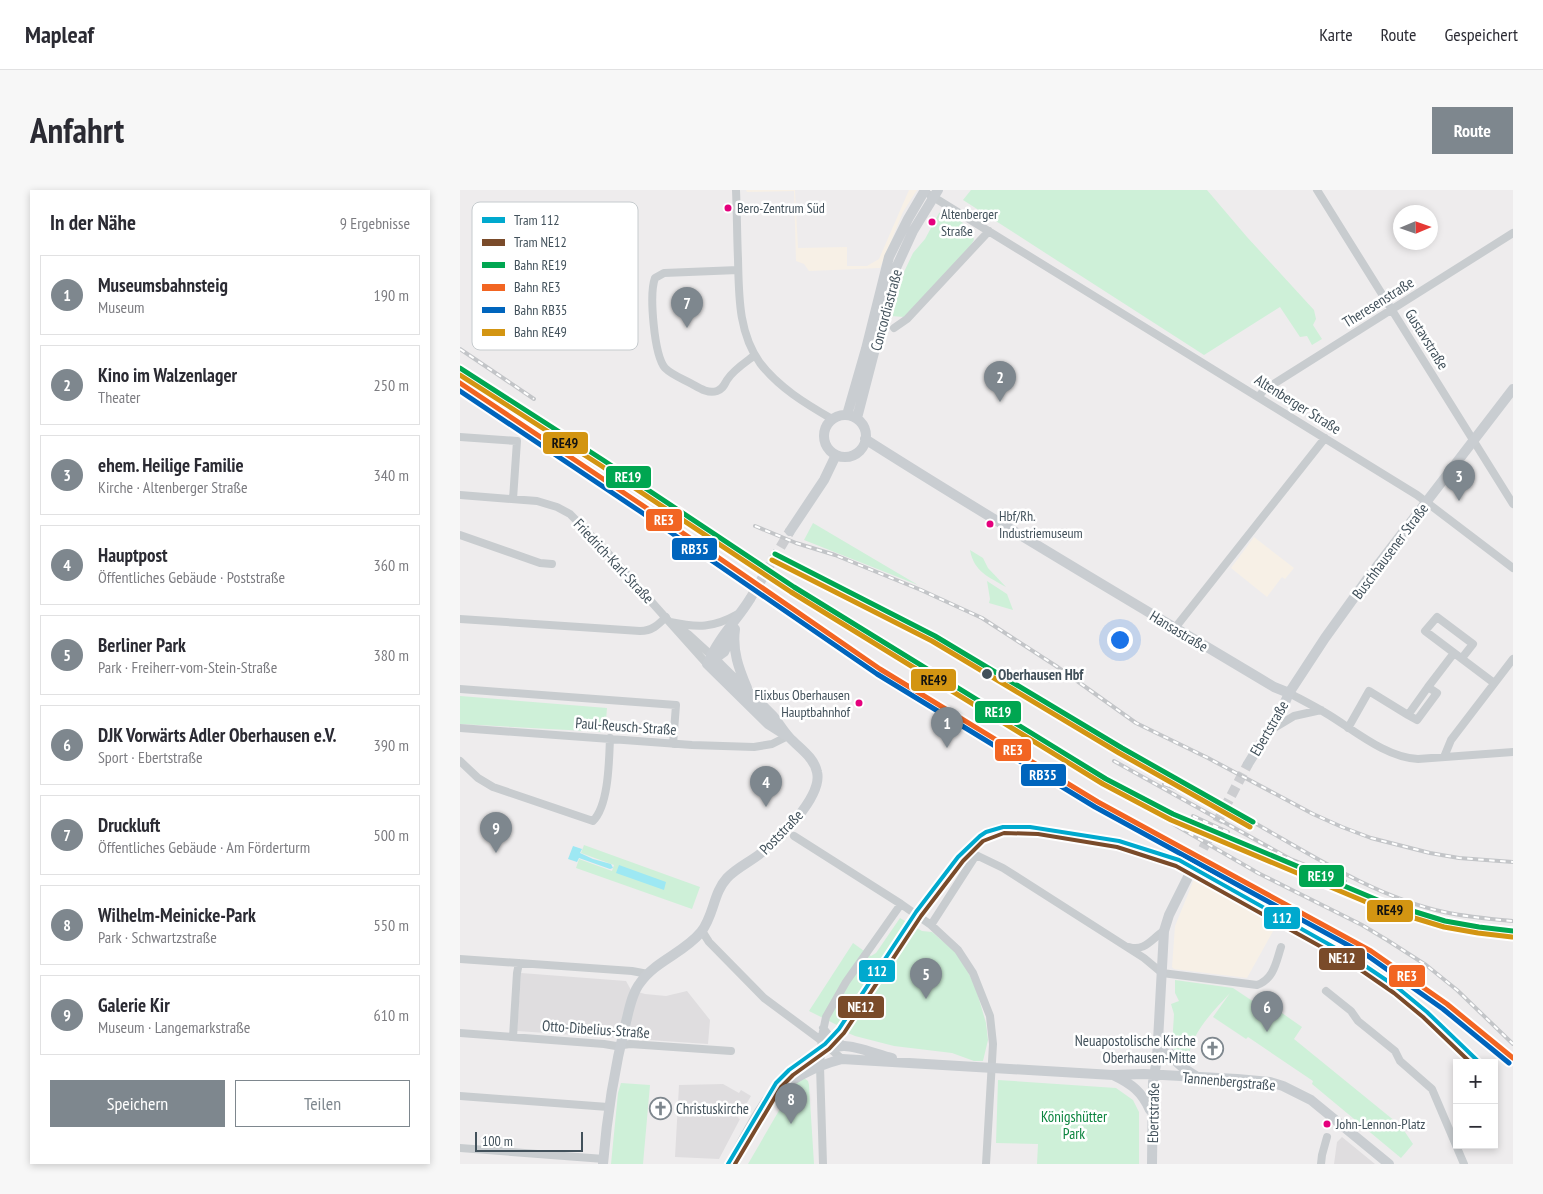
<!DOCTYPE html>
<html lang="de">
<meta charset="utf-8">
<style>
:root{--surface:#fff;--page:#f7f7f7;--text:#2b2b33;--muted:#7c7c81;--line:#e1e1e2;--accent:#7e878e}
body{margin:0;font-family:"PT Sans Narrow",sans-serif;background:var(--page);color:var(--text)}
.controls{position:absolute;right:15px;bottom:15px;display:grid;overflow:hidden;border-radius:0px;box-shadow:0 2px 8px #0003}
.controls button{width:45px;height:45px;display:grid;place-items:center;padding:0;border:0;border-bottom:1px solid var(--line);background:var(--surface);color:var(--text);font:25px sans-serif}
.compass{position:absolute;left:933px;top:15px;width:45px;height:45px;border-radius:50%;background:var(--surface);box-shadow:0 2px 8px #0003;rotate:88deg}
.scale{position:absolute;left:15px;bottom:12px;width:108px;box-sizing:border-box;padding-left:5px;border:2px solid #42515b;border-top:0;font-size:14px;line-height:18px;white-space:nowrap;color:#42515b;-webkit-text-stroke:4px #fff;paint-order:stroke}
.you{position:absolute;left:659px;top:449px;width:18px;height:18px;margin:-12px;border:4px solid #fff;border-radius:50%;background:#1a73e8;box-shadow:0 0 0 8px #1a73e833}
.badge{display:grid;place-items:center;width:32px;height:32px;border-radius:50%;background:var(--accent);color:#fff;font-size:16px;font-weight:700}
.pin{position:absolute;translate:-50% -41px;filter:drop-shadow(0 1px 2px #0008)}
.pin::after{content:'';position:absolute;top:26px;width:18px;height:15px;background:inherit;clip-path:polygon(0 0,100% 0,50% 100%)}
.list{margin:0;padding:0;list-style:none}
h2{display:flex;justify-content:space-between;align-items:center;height:65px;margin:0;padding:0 20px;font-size:21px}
h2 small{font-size:16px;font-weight:400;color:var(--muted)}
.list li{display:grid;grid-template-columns:32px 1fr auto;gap:15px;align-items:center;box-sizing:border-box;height:80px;margin:0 10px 10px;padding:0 10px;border:1px solid var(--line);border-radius:0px}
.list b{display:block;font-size:19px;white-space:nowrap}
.list p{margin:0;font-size:16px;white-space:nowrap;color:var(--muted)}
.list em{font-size:16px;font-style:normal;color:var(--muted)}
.actions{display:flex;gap:10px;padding:15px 20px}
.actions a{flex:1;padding:11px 0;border:1px solid var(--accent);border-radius:0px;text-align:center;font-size:18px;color:var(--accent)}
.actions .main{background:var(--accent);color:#fff}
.map{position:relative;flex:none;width:1053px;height:974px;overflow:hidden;border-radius:0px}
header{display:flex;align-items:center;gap:30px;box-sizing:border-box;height:70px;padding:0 25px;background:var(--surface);border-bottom:1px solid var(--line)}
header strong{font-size:24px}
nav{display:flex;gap:28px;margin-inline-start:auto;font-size:18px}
.intro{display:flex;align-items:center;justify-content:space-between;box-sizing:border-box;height:120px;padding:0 30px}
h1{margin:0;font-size:35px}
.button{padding:12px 22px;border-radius:0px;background:var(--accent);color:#fff;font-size:18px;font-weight:700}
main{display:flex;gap:30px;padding:0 30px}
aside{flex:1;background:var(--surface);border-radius:0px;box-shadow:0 2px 8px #0003}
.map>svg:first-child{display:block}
</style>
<header>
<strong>Mapleaf</strong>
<nav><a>Karte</a><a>Route</a><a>Gespeichert</a></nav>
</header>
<div class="intro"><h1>Anfahrt</h1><a class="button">Route</a></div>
<main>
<aside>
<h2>In der Nähe<small>9 Ergebnisse</small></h2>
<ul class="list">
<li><span class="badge">1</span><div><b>Museumsbahnsteig</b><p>Museum</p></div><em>190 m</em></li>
<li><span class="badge">2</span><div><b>Kino im Walzenlager</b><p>Theater</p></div><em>250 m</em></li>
<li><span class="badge">3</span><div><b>ehem. Heilige Familie</b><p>Kirche · Altenberger Straße</p></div><em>340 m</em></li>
<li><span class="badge">4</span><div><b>Hauptpost</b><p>Öffentliches Gebäude · Poststraße</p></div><em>360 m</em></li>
<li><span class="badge">5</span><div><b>Berliner Park</b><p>Park · Freiherr-vom-Stein-Straße</p></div><em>380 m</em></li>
<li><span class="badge">6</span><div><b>DJK Vorwärts Adler Oberhausen e.V.</b><p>Sport · Ebertstraße</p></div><em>390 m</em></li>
<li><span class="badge">7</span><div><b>Druckluft</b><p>Öffentliches Gebäude · Am Förderturm</p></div><em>500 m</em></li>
<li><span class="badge">8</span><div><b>Wilhelm-Meinicke-Park</b><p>Park · Schwartzstraße</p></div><em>550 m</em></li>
<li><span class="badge">9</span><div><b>Galerie Kir</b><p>Museum · Langemarkstraße</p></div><em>610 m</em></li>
</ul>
<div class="actions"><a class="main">Speichern</a><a>Teilen</a></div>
</aside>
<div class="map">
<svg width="1053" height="974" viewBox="0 0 1053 974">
<rect width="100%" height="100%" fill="#eeeced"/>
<!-- commercial -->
<path fill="#f7f0e6" d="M286,0h49l3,58 49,-1v19h20l12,-7 30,-69h8l-14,22 -23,56 -71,3 -5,-7 -8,-3 -2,-70 -47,1z
M794,347l40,31 -9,11 -3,-2 -15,20 -36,-29z
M735,687l82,47 -30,54 -73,-9 -2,-2 3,-41z"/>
<!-- education -->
<path fill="#dfdddf" d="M61,783l105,8 5,9 14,4 21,2 21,-5 23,29 -2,24 -191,-13z
M263,894l16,9 2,-3 10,6 -13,22 2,1 -21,40 -44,-2 4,-72z
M882,947l33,27h-41l3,-22z"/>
<!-- green -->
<path fill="#cef0d8" d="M511,0h236l40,47 67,73 2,9 -3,6 9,14 -10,6 -5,-9 -7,1 -20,-30 -76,48 -241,-155z
M484,21c12,8 27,13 30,29l-5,8 -65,69 -13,-1 13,-44 9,-19 12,-14 14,-26z
M353,333l105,62 -114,-45z
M510,360l13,8 5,10 18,19c-17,-10 -32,-15 -36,-37z
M527,391l20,13 6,16 -24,-7 1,-4z
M0,506l147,12 -2,24 -145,-8z
M124,655l116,42 -8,22 -116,-41 3,-9 33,12 2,-6 -33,-12z
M440,728l22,13 10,1 29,25 15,32 10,34 2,17 -5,21h-9l-22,-8 -58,-7 -39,-10 -7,-3 -9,-7 -30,-15 44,-68 18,13 5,-3z
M715,790l58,8 33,22 3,-6 33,23 -8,12 102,83 9,10 8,12 -12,14 -89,-74 1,-3 -65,-44 -2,2 -33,-22 17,-24c-19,21 -41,41 -42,71l-7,-5 -9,-12 2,-33 -3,-10 8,-3 -4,-8z
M344,888l4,3 1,4 5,79h-66l47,-81z
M538,890l118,8 17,12 6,12v52h-102l1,-20 -42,-1z
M161,893l29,2 -7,79h-32l7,-71z"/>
<!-- water -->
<path fill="#9de8f3" d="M113,656l9,3 -2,4 13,6 18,5 2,4 -3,1 -31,-11 -2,4 -9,-3z
M159,675l47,17 -2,8 -48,-17z"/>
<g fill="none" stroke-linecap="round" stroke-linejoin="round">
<!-- secondary-tunnel -->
<path stroke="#cccdd0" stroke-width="10" stroke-dasharray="10 5" stroke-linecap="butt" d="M290,409l40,-68
M729,685l59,-111"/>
<!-- street -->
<path stroke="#c8cccf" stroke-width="8" d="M276,0c1,23 1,46 2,69 1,36 0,73 22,104 18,24 46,41 72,56
M857,0l196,314
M470,5l487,300 96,73
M278,80l-74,3 -9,5c-6,16 -1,77 10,90 7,7 18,11 27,16 7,4 16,10 25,7 6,-2 7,-6 10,-11 6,-10 19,-18 28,-25
M434,138l13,-9 82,-88
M799,206l5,-6 249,-157
M0,247l57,4 -4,58
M0,305l77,6 20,6 13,7 36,37 101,113
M0,345l80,28 12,1
M0,429l180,12c12,0 18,-6 26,-14
M210,432c28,6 43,6 68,-8
M216,436l12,8 23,21
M715,438l150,-190
M1002,468l11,-14 -36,-27 -12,14 69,52
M968,497l-20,28 9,5 20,-27 -9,-6 26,-34
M0,499l216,16 -3,39
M829,503c13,7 27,14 40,22 26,16 58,43 89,44l95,-7
M0,538l232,17 62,2 18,-3 16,-8
M888,538l21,-37 39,24
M809,541l25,-15 27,-6
M984,567l7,-17 62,-81
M0,571l18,17 15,9 100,34c16,-16 16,-61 17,-83
M334,646l107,68 30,21 27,25 15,23 17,43 3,28 -7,120
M471,735l45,-70 27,13 141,90 18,15 95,12c17,-6 19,-23 24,-38
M242,741l7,11 55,56 54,40 24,21
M669,757c16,5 23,-9 35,-16
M0,769l172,12 16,3
M866,801l25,20 7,10 37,30 5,10 32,28 32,75
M363,838l8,10 14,8
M0,843l144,11 12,2 14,-2 101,7
M53,847l4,-64 2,-10
M0,906l148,11
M0,958l144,11
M363,974l-3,-98 2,-30 4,-19 20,-35 55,-78
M861,974l1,-9 5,-18"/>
<!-- secondary -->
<path stroke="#c9cdd1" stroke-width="10" d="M387,225l19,-66 23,-92 19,-38 17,-29
M364 246a21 21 0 1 1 42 0a21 21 0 1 1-42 0Z
M397,228l39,-150 17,-37 25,-41
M405,249c135,86 272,166 409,248l15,6
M330,341l34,-51 12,-25
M275,439c-3,22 4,40 12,59
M249,471c9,-23 28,-41 41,-62
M250,472l14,-10 9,-19
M247,474l61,60 19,12
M788,574l35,-57 6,-14 36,-55 46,-64 142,-185
M701,846c7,19 17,30 35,40
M653,885c19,9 29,17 37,35
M308,910c19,-20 47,-34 74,-41l271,16 31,-1 93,5 33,3 13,4 28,14 78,64
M143,974c4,-49 11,-94 23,-142 3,-12 6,-29 14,-39 15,-22 44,-30 61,-51 13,-16 12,-39 26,-54 9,-10 23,-16 34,-25 18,-13 62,-57 56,-81 -3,-15 -18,-24 -28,-35 -6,-6 -10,-14 -16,-21 -20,-21 -42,-39 -62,-61
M270,974c24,-43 55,-114 113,-118 11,-1 36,9 49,12
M692,974l1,-82 4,-23 7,-128 5,-16 20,-40"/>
<defs>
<path id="rail" d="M0,159l74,50
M172,289l117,85 265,165 90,55 154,89 104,52 25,15 39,25 31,25 56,54
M295,336l41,17 39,12 86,35 61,28 74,48 80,57 72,35 105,56 29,13 29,11 59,15 29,5 54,4
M428,489l155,97
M654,571l178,99
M704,594l37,13 36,16
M733,626l35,16
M793,632c60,34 123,75 191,90 23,5 46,7 69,9
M828,668l57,23"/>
</defs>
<!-- rail casing -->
<use href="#rail" stroke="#c3c5c8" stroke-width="4"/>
<!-- rail -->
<use href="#rail" stroke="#fff" stroke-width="2" stroke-dasharray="5.5" stroke-linecap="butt"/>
<defs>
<path id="rail-1" d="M0,178l143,92 191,127 312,192 67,35 207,87 65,20 34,6 34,4
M315,364l160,82 187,112 131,74"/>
<path id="rail-2" d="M0,193l185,124 235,162 218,133 273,149 76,53 66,54"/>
<path id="rail-3" d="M0,201l181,121 236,162 218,133 273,149 75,53 66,54"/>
<path id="rail-4" d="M0,185l140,90 191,127 312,192 68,36 207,87 66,20 34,6 34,4
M312,370l160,81 187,112 131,74"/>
</defs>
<!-- rail-1 casing -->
<use href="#rail-1" stroke="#fff" stroke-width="9"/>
<!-- rail-2 casing -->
<use href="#rail-2" stroke="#fff" stroke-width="9"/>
<!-- rail-3 casing -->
<use href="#rail-3" stroke="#fff" stroke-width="9"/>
<!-- rail-4 casing -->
<use href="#rail-4" stroke="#fff" stroke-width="9"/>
<!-- rail-1 -->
<use href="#rail-1" stroke="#00a651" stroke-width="5"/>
<!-- rail-2 -->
<use href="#rail-2" stroke="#f26522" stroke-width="5"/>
<!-- rail-3 -->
<use href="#rail-3" stroke="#0065bd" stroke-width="5"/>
<!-- rail-4 -->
<use href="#rail-4" stroke="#d39512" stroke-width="5"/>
<defs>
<path id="tram-1" d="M268,974l48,-81 13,-13 36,-26 14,-15 77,-117 42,-55 22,-21 6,-4 17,-5h27l89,14 60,19 176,99 43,29 29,24 53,51"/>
<path id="tram-2" d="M275,974l46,-77 12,-12 36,-26 15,-16 77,-117 42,-55 20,-20 21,-8 34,1 79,13 59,19 176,98 42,29 29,24 48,46"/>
</defs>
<!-- tram-1 casing -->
<use href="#tram-1" stroke="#fff" stroke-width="8"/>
<!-- tram-2 casing -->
<use href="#tram-2" stroke="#fff" stroke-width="8"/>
<!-- tram-1 -->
<use href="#tram-1" stroke="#00a9ce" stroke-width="4"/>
<!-- tram-2 -->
<use href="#tram-2" stroke="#7a4b2a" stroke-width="4"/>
</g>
<!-- icons -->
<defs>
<symbol id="church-ring" viewBox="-11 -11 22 22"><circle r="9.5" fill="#fff" stroke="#7e878e" stroke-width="1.5"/><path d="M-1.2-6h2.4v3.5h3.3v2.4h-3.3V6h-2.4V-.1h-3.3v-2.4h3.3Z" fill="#7e878e"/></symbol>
</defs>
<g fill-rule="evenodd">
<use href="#church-ring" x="740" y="846" width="25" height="25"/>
<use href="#church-ring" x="188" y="906" width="25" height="25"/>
</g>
<!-- markers -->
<g fill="#e5007d" stroke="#fff" stroke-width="2">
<circle cx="268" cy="18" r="4.5"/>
<circle cx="472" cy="32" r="4.5"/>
<circle cx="530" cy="334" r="4.5"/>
<circle cx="399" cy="513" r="4.5"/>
<circle cx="867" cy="934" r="4.5"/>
</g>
<circle fill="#42515b" stroke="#fff" stroke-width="2" cx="527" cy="484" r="6"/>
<g text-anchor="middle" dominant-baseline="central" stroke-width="5" stroke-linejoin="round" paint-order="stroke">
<!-- bus labels -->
<g font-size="14" fill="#42515b" stroke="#fff" text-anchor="start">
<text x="277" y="18">Bero-Zentrum Süd</text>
<text x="481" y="24">Altenberger<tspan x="481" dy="17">Straße</tspan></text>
<text x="539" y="326">Hbf/Rh.<tspan x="539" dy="17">Industriemuseum</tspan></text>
<text x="390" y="505" text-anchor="end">Flixbus Oberhausen<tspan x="390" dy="17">Hauptbahnhof</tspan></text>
<text x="876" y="934">John-Lennon-Platz</text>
</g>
<!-- street labels -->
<g font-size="15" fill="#42515b" stroke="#fff">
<text transform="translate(918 112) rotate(-32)">Theresenstraße</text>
<text transform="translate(426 120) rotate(-75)">Concordiastraße</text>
<text transform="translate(967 149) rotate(58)">Gustavstraße</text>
<text transform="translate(838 214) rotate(32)">Altenberger Straße</text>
<text transform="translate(930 361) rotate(-53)">Buschhausener Straße</text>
<text transform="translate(154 371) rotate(47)">Friedrich-Karl-Straße</text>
<text transform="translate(719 441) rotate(31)">Hansastraße</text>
<text transform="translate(166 536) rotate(4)">Paul-Reusch-Straße</text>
<text transform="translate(809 538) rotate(-60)">Ebertstraße</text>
<text transform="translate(321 642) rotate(-46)">Poststraße</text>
<text transform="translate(136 839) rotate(4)">Otto-Dibelius-Straße</text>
<text transform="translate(769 891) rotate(5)">Tannenbergstraße</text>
<text transform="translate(693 923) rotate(-89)">Ebertstraße</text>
</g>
<!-- stop labels -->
<g font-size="15" font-weight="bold" fill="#42515b" stroke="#fff" text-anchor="start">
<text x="538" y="484">Oberhausen Hbf</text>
</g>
<!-- poi labels -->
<g font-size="15" fill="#42515b" stroke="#fff" text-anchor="end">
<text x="736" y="850">Neuapostolische Kirche<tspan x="736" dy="17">Oberhausen-Mitte</tspan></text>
<text x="216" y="918" text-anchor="start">Christuskirche</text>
</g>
<!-- park labels -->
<g font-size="15" fill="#0b843e" stroke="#fff">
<text x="614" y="926">Königshütter<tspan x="614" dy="17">Park</tspan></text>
</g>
</g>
<!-- legend -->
<rect x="12" y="12" width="166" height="148" rx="8" fill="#fff" stroke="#c6cbce" stroke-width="1"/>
<rect x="22" y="27" width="23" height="6" fill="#00a9ce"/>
<rect x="22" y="49" width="23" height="7" fill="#7a4b2a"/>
<rect x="22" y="72" width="23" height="6" fill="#00a651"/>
<rect x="22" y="94" width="23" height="7" fill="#f26522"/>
<rect x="22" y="117" width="23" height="6" fill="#0065bd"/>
<rect x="22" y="139" width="23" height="7" fill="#d39512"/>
<g font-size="14" fill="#42515b">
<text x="54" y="35">Tram 112</text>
<text x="54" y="57">Tram NE12</text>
<text x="54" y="80">Bahn RE19</text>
<text x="54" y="102">Bahn RE3</text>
<text x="54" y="125">Bahn RB35</text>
<text x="54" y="147">Bahn RE49</text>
</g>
<g stroke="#fff" stroke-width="2">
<rect x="82" y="241" width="47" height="24" rx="5" fill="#d39512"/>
<rect x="145" y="275" width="47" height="24" rx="5" fill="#00a651"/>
<rect x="185" y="318" width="38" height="24" rx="5" fill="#f26522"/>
<rect x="211" y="347" width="47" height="24" rx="5" fill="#0065bd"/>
<rect x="450" y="478" width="47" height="24" rx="5" fill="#d39512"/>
<rect x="514" y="510" width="48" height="24" rx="5" fill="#00a651"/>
<rect x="534" y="548" width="38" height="24" rx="5" fill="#f26522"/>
<rect x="560" y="573" width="47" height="24" rx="5" fill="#0065bd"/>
<rect x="838" y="674" width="47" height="24" rx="5" fill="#00a651"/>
<rect x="906" y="709" width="48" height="24" rx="5" fill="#d39512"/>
<rect x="803" y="716" width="38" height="24" rx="5" fill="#00a9ce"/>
<rect x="858" y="757" width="48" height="24" rx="5" fill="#7a4b2a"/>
<rect x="398" y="769" width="38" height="24" rx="5" fill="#00a9ce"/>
<rect x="928" y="774" width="38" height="24" rx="5" fill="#f26522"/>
<rect x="377" y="805" width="48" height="24" rx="5" fill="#7a4b2a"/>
</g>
<g font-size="14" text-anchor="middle" font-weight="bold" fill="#fff">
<text x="168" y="292">RE19</text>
<text x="204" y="335">RE3</text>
<text x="235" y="364">RB35</text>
<text x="538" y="527">RE19</text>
<text x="553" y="565">RE3</text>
<text x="583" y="590">RB35</text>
<text x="861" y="691">RE19</text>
<text x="822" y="733">112</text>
<text x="882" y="773">NE12</text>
<text x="417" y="786">112</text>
<text x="947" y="791">RE3</text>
<text x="401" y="822">NE12</text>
</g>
<g font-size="14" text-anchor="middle" font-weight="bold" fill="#111">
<text x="105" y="258">RE49</text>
<text x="474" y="495">RE49</text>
<text x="930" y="725">RE49</text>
</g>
</svg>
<div class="controls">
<button>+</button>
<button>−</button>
</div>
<svg class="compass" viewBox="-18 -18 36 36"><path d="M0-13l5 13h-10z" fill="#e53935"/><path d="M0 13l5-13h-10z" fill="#7c7c81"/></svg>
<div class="scale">100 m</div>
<div class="you"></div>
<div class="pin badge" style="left:487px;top:558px">1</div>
<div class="pin badge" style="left:540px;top:212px">2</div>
<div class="pin badge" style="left:999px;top:311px">3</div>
<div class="pin badge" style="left:306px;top:617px">4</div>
<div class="pin badge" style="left:466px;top:809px">5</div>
<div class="pin badge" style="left:807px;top:842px">6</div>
<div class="pin badge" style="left:227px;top:138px">7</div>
<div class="pin badge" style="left:331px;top:934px">8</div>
<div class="pin badge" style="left:36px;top:663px">9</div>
</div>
</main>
